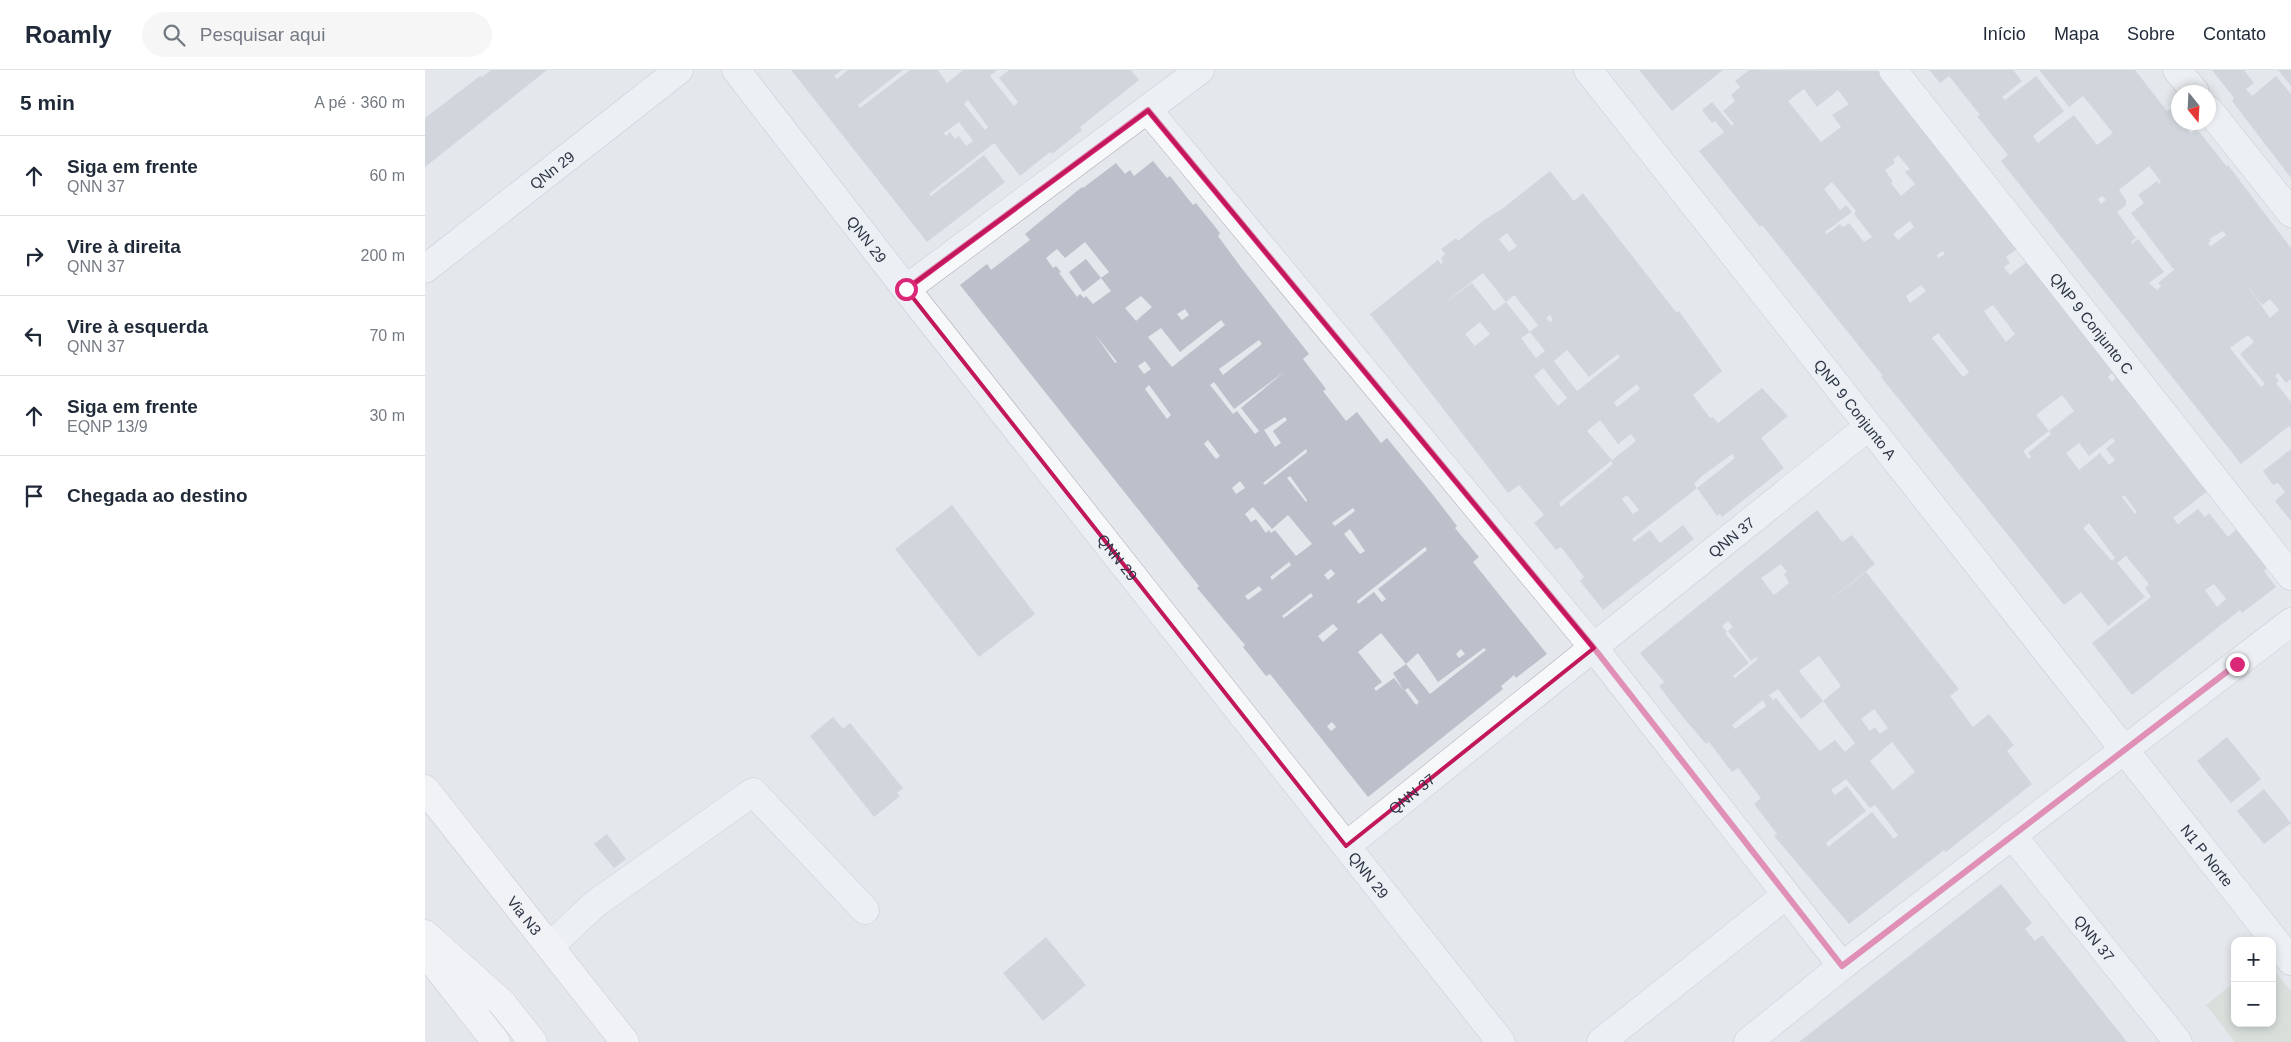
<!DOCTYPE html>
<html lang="pt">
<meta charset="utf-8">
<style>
:root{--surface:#fff;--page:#f6f6f7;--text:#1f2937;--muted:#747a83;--line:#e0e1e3}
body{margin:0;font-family:Arial,sans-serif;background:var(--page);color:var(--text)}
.controls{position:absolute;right:15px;bottom:15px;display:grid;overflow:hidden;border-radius:10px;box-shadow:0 2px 8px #0003}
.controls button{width:45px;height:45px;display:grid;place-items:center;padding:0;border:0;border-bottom:1px solid var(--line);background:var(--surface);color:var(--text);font:25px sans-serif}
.compass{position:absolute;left:1746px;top:15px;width:45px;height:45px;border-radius:50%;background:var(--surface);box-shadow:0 2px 8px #0003;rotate:162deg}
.stop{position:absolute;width:15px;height:15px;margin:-11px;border:4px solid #db2777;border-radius:50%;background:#fff}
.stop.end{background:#db2777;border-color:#fff;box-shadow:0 1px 5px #0008}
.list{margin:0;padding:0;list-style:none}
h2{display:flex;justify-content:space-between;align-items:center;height:65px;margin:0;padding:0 20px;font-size:21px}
h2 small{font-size:16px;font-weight:400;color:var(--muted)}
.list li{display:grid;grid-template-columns:32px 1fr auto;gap:15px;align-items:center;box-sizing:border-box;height:80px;padding:0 20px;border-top:1px solid var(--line)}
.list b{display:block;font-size:19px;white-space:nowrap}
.list p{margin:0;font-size:16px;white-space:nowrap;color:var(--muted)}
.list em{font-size:16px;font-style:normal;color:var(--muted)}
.icon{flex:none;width:28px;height:28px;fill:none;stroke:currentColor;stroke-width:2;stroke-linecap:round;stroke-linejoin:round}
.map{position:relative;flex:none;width:1866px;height:972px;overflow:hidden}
header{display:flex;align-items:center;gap:30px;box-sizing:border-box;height:70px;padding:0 25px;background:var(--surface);border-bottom:1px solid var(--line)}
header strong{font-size:24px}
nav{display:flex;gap:28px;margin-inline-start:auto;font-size:18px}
.search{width:350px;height:45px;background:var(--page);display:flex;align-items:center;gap:12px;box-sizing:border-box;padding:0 18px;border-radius:28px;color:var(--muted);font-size:19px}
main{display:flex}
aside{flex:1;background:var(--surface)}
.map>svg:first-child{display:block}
</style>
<header>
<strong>Roamly</strong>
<div class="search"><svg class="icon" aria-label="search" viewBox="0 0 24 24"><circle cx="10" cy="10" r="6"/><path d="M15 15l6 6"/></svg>Pesquisar aqui</div>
<nav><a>Início</a><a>Mapa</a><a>Sobre</a><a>Contato</a></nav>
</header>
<main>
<aside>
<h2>5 min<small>A pé · 360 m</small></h2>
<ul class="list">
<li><svg class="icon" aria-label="ahead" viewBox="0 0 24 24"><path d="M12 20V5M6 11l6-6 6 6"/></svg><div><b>Siga em frente</b><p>QNN 37</p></div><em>60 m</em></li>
<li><svg class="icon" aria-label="right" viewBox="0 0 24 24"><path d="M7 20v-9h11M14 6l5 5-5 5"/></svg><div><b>Vire à direita</b><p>QNN 37</p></div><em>200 m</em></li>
<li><svg class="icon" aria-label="left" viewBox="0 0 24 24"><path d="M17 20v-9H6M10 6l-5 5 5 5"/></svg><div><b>Vire à esquerda</b><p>QNN 37</p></div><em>70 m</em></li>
<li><svg class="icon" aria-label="ahead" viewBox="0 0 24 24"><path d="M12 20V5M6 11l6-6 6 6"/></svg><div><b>Siga em frente</b><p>EQNP 13/9</p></div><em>30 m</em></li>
<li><svg class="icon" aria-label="arrive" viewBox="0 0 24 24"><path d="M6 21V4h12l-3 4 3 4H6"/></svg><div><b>Chegada ao destino</b></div></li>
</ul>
</aside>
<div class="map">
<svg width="1866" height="972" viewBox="0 0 1866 972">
<rect width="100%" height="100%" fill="#e4e7ec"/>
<!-- green -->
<path fill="#c9d6c5" d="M1847,898l19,23v51h-56l-29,-37 29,-23v41h37z"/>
<!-- building -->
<path fill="#bbc0ca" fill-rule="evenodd" d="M66,0h56l-122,97v-49l55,-42 2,1z
M366,0h51l-8,6 3,3 11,-9h55l-45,35 2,3 50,-38h28l9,13 16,-13h34l-7,6 24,30 4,-4 -19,-24 10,-8h122l8,10 -59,47 2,3 -30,24 -2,-2 -30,24 -26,-33 -65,51 2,2 53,-41 21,27 -78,60zM543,30l20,27 -3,3 -21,-26zM534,52l14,19 -7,5 -7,-10 -4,3 -5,-7 -4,4 -2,-3z
M1214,0h84l-51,41z
M1324,0l129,1 121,152 -2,2 20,24 -11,8 4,6 -6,4 6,8 18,-14 181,229 -36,28 5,6 20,-15 7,8 4,-4 19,24 10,-9 29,40 -3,3 12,16 -34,26 -2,-3 -108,85 -40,-52 59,-46 -6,-9 4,-4 -23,-28 -9,7 28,34 -37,29 -27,-34 -17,13 -183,-228 2,-1 -121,-151 -2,2 -61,-76 25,-19 -9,-11 -3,2 -10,-13 10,-8 20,24 2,-2 -11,-13 12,-10 -4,-6 9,-8 -5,-6zM1379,19l13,18 21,-17 11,14 -17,11 9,12 -20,15 -33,-41zM1473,85l12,14 -5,3 10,12 -14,12 -10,-13 2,-1 -8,-12 10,-7 -2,-3zM1407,112l24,29 -2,3 18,23 -8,5 -15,-19 -6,4 -3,-3 -13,10 -2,-2 27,-20 -6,-7 -6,5 -16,-21zM1485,151l4,6 -16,13 -5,-6zM1518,181l2,3 -7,4 -1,-3zM1496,215l5,6 -16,12 -4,-7zM1568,235l22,29 -9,8 -22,-31zM1513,263l31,39 -6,5 -31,-39zM1687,303l4,5 -4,4 -4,-5zM1637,325l12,16 -25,20 2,3 -23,19 3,4 -2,2 -6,-8 26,-20 -13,-16zM1687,368l3,3 -9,8 9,11 -6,5 -9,-12 -21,17 -13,-17 13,-10 10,13zM1699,425l13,17 -2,2 -13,-17zM1664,453l26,35 -3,3 -29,-33zM1789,514l12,15 -9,8 -12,-17z
M1504,0h84l9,11 -20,16 3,3 31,-24 28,35 -31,25 5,7 36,-28 23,30 16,-12 -30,-37 -14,11 -30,-37h96l32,41 4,-2 8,8v5h4l8,11 6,-4 30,38 1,-2 63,83v131l-5,4 -8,-10 -3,3 4,5 -3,2 15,19v27l-2,-3 -48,38 -240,-303 7,-6 -31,-39 3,-1 -31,-39 -9,7zM1724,96l12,16 -2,2 -2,-3 -19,14 6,8 -13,10 43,57 -16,13 3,3 -4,4 -8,-7 15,-11 -26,-33 -6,5 -1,-2 5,-4 -19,-26 9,-7v-5l-7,-10zM1677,126l4,4 -5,4 -3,-5zM1798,161l3,4 -15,11 -3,-3 3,-2 -2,-2zM1817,208l20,27 8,-6 9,11 -9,8zM1823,265l6,7 -14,12 25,30 -4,3 -31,-39z
M1787,0h32l10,13 -8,6 6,7 24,-20 15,18v84l-59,-77 2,-3z
M1853,0h13v16z
M728,91l14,17 3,-2 23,29 3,-2 24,30 -2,3 22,30 69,88 -6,5 23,30 -3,2 23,30 11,-9 24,31 6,-5 47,58 23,30 -2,2 24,29 -6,5 74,92 -31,24 -2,-3 -13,11 2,3 -135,108 -98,-123 -4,2 -23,-29 2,-2 -48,-57 2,-2 -239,-301 27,-21 4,6 39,-30 -5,-6 57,-47 1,1 33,-25 9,11 5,-4 4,6zM660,172l24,30 -8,6 -15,-19 -17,13 14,20 18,-14 10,13 -18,13 -7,-8 -2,2 -4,-4 -3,3 -18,-24 2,-1 -5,-6 -3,2 -7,-10 11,-9 8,9zM716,226l11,11 -16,14 -11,-13zM760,239l4,6 -7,5 -5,-6zM796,250l4,5 -53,42 -24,-30 13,-9 19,24zM669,263l23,29 -2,1zM834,270l3,4 -39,31 -4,-6zM720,291l6,8 -7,5 -6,-8zM859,302l-43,36 18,23 -4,3 -18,-23 -4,3 -23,-29 4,-3 20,27zM724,315l22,30 -4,4 -22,-30zM860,347l2,3 -14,11 8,12 -6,4 -11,-17zM783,370l12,16 -4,3 -12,-15zM881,379l1,3 -42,33 -2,-2zM865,406l17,24 -1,2 -19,-24zM815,411l5,7 -9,6 -4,-6zM828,437l19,22 16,-14 24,29 -16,12 -21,-26 -4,3 -2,-3 -3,3 -10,-14 -5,3 -6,-8zM928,438l2,3 -20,15 -3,-3zM925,459l15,22 -5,3 -16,-20zM1000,477l2,3 -49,39 8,10 -4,3 -8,-10 -16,12 -1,-3zM864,492l2,3 -19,15 -2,-3zM906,499l4,5 -7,6 -4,-5zM834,516l3,4 -14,10 -3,-4zM886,523l2,3 -29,22 -2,-2zM908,554l5,5 -15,13 -5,-6zM956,563l25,31 12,-11 20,29 46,-34 2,2 -56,44 -24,-30 -13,9 11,18 -10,-13 -18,13 -2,-3 8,-6 -24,-30zM1036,579l4,5 -6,4 -3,-4zM983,618l11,14 -3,3 -11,-15zM907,652l4,5 -5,4 -4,-5z
M1125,101l24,30 9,-8 93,119 3,-1 43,60 -29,24 17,23 3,-1 5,6 44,-35 26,28 -27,22 23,30 -62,49 -2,-3 -3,2 -20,-28 38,-30 -3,-4 -30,22 -8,8 3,4 -65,51 2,3 16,-12 10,13 23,-18 11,14 -91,71 -23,-29 4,-4 -23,-30 -5,3 -22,-27 10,-8 -25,-30 -11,8 -138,-179 68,-54 3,4 2,-2 -2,-4 4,-4 -4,-5 15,-11 2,3 26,-21 18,-11zM1082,163l10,13 -8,6 -10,-13zM1058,203l23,29 -12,9 -22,-28 -30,22zM1089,225l24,30 -8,7 -24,-30zM1125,245l3,5 -3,2 -4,-4zM1055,252l10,12 -15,12 -10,-12zM1105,262l15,19 -9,7 -15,-20zM1142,280l22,27 29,-23 2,3 -43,34 -23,-30zM1118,298l24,30 -9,8 -24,-30zM1212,314l3,5 -23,18 -3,-5zM1175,350l18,24 13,-10 5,7 -25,20 2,3 -52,43 -2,-4 53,-43 -25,-29zM1202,425l12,15 -6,4 -11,-15z
M1866,379v72l-16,-20 10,-9 -7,-9 -5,2 -10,-14z
M527,435l83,109 -56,43 -84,-108z
M1392,440l25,32 10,-7 23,29 -57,45 48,-37 93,117 -9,7 23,31 16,-13 25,31 -7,6 25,33 -86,68 -2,-2 -95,74 -75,-88 3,-2 -23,-30 7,-6 -23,-30 -6,4 -23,-30 -3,2 -24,-28 -23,-30 5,-4 -24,-29zM1356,494l6,8 -3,2 5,9 -15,12 -13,-17zM1303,551l5,6 -5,4 23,30 5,-4 2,2 -23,19 -2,-2 16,-13 -24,-30 2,-1 -5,-6zM1394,586l22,30 -18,15 -24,-30zM1353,619l23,30 22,-18 32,42 -10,9 -10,-12 -15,11 -44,-53 -3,2 -4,-5zM1338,630l3,6 -31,23 -3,-4zM1449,639l14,19 -8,6 -5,-7 -5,4 -9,-12zM1467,672l23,30 -22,18 -23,-29zM1421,709l24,29 5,-3 23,30 -4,4 -22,-27 -44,35 -2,-4 40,-32 -19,-25 -12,9 -4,-5z
M408,647l10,12 7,-6 53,65 -6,5 3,3 -26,21 -64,-81z
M1802,667l34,42 -30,24 -34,-42z
M1839,719l27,34 -27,21 -27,-33z
M182,764l19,25 -12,9 -20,-24z
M1576,814l31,39 -7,6 10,12 7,-6 85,107h-328z
M621,867l40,48 -43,36 -40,-48z"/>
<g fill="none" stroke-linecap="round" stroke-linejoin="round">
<defs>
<g id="minor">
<path id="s1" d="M311,0l170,219 595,753"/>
<path id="s2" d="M1163,0l703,891"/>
<path id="s3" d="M1468,0l398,506"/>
<path d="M1752,0l18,22"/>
<path d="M723,40l446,538 248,318"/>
<path d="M1784,40l82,103"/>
<path id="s4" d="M0,199l254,-199"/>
<path d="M481,219l294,-219"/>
<path id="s5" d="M1587,765l166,207"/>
<path id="s6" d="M921,776l522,-419"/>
<path d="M125,876l45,-42 158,-112 112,118"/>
<path d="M1176,972l185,-147"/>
<path d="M1323,972l94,-76 449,-344"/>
</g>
<g id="major">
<path id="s7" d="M0,719l200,253"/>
<path d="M0,864l77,69 31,39"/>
<path d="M0,882l71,90"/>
</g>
</defs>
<!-- minor casing -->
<use href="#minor" stroke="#a9aeb7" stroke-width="29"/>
<!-- major casing -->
<use href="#major" stroke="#a3abb8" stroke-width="29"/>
<!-- minor -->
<use href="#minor" stroke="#f7f8fa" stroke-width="28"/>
<!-- major -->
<use href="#major" stroke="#fff" stroke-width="28"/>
</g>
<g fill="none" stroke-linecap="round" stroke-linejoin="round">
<!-- route -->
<path stroke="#db2777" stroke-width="6" d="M481,219l242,-179 446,538 248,318 395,-302"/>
</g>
<!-- marked area -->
<path d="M0 0H1866V972H0ZM723,40l446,538 -248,198 -440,-557z" fill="#e4e7ec" fill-opacity=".55" fill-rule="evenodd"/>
<path fill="none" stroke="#c2185b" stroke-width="4" stroke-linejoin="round" d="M723,40l446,538 -248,198 -440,-557z"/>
<g text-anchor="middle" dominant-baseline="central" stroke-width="4" stroke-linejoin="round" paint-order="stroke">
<!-- street labels -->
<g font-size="15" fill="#2b3445" stroke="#f4f6f9">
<text stroke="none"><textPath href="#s4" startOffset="161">QNn 29</textPath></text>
<text stroke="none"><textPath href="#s1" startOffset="214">QNN 29</textPath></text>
<text stroke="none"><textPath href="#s3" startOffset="322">QNP 9 Conjunto C</textPath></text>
<text stroke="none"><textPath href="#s2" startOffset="432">QNP 9 Conjunto A</textPath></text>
<text stroke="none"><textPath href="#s6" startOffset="494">QNN 37</textPath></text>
<text stroke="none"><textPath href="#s1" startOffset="619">QNN 29</textPath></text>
<text stroke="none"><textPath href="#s6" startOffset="84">QNN 37</textPath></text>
<text stroke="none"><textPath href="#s2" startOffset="1000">N1 P Norte</textPath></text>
<text stroke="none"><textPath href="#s1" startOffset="1024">QNN 29</textPath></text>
<text stroke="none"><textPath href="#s7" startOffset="161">Via N3</textPath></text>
<text stroke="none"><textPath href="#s5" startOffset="132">QNN 37</textPath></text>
</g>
</g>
</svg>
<div class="controls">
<button>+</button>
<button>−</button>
</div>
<svg class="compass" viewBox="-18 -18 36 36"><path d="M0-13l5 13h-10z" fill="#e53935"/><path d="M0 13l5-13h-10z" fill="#747a83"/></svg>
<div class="stop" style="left:481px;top:219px"></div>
<div class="stop end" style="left:1812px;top:594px"></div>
</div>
</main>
